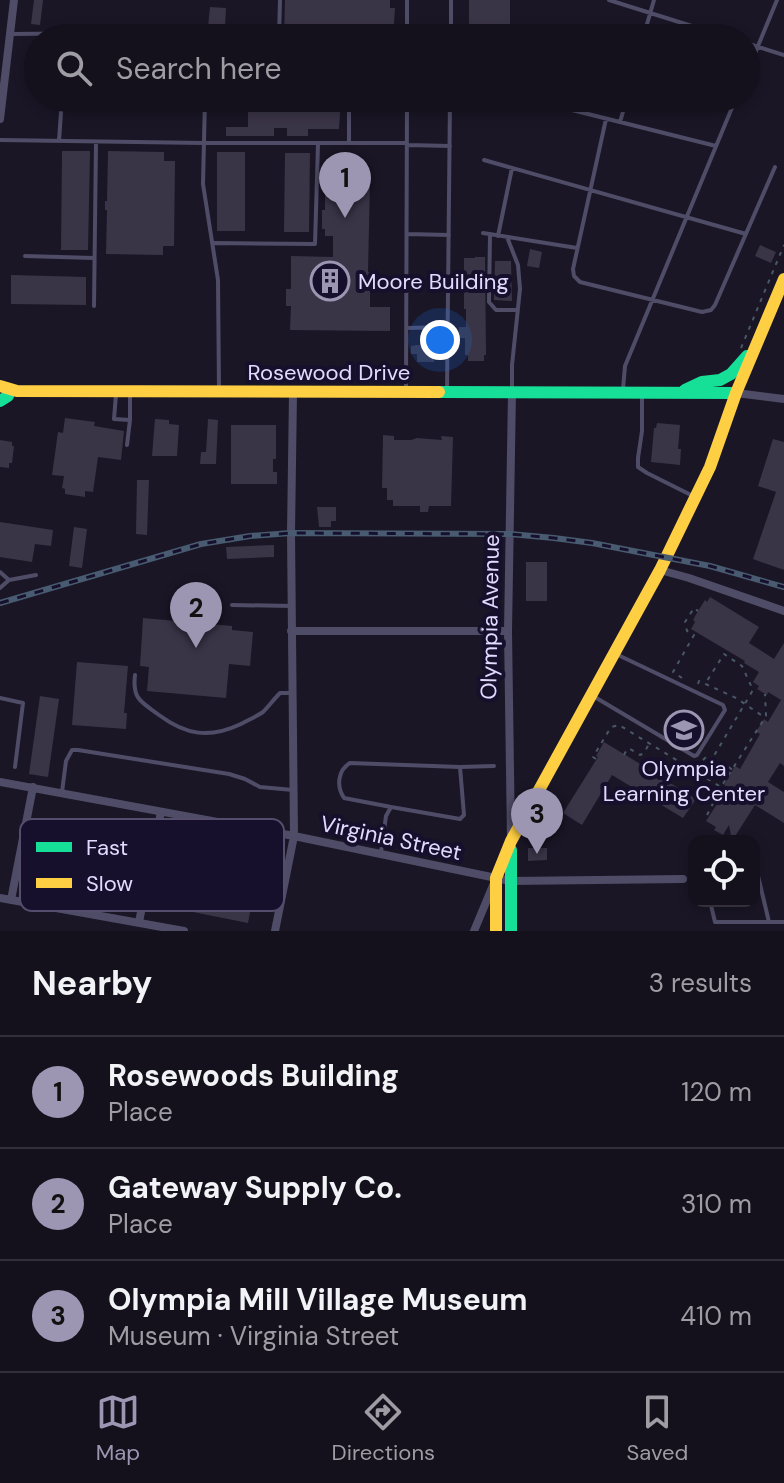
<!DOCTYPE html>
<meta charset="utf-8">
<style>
:root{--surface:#14101c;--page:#211e29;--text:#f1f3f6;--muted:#9d9da3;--line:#33303b;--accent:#9c96b3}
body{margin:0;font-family:"DM Sans",sans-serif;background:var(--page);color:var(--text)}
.controls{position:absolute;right:24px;bottom:24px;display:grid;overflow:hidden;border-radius:16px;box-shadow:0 4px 12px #0003}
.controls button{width:72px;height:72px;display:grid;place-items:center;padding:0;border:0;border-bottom:2px solid var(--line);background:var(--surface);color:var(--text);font:40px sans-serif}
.you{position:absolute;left:440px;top:340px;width:28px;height:28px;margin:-20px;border:6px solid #fff;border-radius:50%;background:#1a73e8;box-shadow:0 0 0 12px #1a73e833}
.badge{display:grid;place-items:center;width:52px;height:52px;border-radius:50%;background:var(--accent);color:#111;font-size:26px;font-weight:700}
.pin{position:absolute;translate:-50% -66px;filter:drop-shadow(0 2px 4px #0008)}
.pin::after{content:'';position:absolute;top:42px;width:28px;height:24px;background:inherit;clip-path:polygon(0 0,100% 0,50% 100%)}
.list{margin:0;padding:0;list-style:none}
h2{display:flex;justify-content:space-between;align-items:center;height:104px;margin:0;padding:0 32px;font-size:34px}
h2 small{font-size:26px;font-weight:400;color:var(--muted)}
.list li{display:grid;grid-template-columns:52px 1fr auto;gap:24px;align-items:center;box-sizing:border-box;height:112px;padding:0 32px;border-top:2px solid var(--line)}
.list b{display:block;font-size:30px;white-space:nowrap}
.list p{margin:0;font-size:26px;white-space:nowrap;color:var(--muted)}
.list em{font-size:26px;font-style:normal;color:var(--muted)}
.icon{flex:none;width:44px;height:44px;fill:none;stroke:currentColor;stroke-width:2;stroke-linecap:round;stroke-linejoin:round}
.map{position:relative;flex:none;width:784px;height:931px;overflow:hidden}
.search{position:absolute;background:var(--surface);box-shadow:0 4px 12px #0003;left:24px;right:24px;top:24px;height:88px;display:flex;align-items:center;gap:20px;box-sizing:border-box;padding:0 28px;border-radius:44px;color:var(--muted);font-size:30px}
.sheet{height:440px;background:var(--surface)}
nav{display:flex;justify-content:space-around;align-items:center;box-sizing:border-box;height:112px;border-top:2px solid var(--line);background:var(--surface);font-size:22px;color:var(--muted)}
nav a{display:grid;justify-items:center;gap:4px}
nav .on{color:var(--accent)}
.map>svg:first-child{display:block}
</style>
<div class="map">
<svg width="784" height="931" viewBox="0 0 784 931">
<rect width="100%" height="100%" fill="#1a1626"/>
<!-- building -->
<path fill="#3a3447" d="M34,0h9l-3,25 -9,-1z
M285,0h105v8h5l-1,16h-12v14h-98z
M469,0h41v38h-41z
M210,7l16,1 -1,20 -17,-1z
M248,98h93l-2,31h-31v7h-21v-8h-13v8h-48v-9h22z
M62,151h28l-2,99h-27z
M108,151l56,1v9h11l-1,85h-11v9l-57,-1 1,-44h-2v-9h2z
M217,152h28v79h-28z
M285,153h25l-1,79h-25z
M325,180l45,1 -2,91h2v35h20v24l-100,-1 1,-24h-5v-17h5v-33l42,1v-21h-8v-7h-3v-19h3z
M760,245l16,7 -5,11 -16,-7z
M530,249l12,3 -3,16 -12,-2z
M475,257h10l1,98h-2v6h-16v-6h-3v-17h-6v-11h7v-18h-2v-51h11z
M495,261h16l1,40 -18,-1z
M11,275l75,2v28l-75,-1z
M417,345l25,2v7h-8v8h-17v-8h-6v-8z
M65,418l30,4 -1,4 30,5 -3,29 -23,-3 -5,35 -8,-1v6l-20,-3v-5l-3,-1 2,-12 -12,-1 6,-43 5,1z
M155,419l14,1v4l10,1 -2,31h-25z
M208,419l10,1 -2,44h-16l1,-12h5z
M657,423l23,2 -2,24h3l-1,16 -29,-3 3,-34h2z
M231,425h45v34h-3v13h4v12h-46z
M383,435l11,1v4h17l6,-2 25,2 -1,-4 12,1 -2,69h-22l-1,6h-8v-6h-27v-6h-6v-12h-5z
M773,439l11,3v128l-31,-11 23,-67 -18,-6z
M0,440l12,2v4h2l-2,17h-3v5l-9,-1z
M137,480h12l-2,55 -11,-1z
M317,507h19v14h-5v6h-12z
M0,522l53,8 -2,16 -16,-2 -3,18 -32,-5z
M74,527l13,2 -5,39 -13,-2z
M274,545v12l-47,2 -1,-12z
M526,562h21v39h-21z
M710,597l49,30 -10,16 25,16 10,-16v123l-4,-3 -12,19 16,10v31l-29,-18 -23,36 -3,-16 -6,10 -9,-5 2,-3 -10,-6 22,-34 -4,-2 11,-19 5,3 20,-35 -4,-2 8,-13 4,3 13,-22 -13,-8 -1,3 -10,-6 2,-3 -6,-4 6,-10 -15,-9 1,-2 -54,-32 4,-7 -2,-2 5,-9 7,-11 2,2z
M143,618l89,8v4l21,2 -3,34 -21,-2 -3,34 -79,-7 2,-24 -9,-1z
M77,662l51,4 -4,47h3l-1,16 -54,-4z
M40,696l19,3 -11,78 -19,-3z
M604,742l56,34 1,-2 5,3 3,2 -2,2 29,18 -13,19 -71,-43 -30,50 -19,-12 35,-56 -2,-1z
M528,848h19v12l-19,1z
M159,873l95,19 -6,31 -95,-19z"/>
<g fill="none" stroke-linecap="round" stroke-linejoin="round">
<!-- path -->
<path stroke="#4a5767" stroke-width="2" stroke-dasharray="4 6" stroke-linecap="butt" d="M741,348l43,-103
M682,678l-9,-6 21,-37 -7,-4 -2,-9 9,-14 4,3
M698,684l1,-3 37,17 28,19
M624,755l3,-6h3l10,6 4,-2 5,-9
M596,759l-3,-2 18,-30 8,-2 102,62 45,-71 -1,-22
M707,766l-6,-4 6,-6 5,2
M666,777l10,-16
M725,779l-5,-3 7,-10 6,4
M694,798c5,-12 7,-28 19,-34l-1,-5 41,-69 -11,-24 -18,-12 -19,30
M707,815l14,-27"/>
<!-- lane -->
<path stroke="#4f4c67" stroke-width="4" d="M609,0l121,38
M12,34l179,-2 49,6
M279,38l1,-38
M407,38v-38
M451,38v-38
M643,38l11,-38
M746,43l38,12
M746,75l31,-75
M205,98l-2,86 15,96 1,110
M532,98v2l184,46
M606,119l-33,150 1,7 6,6 122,30 9,-2 4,-5 60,-138
M620,122l7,-24
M0,140l203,3h204
M59,141l3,-43
M349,143v-45
M408,145l42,1
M484,160l262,74
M483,233l94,15
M407,234l42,1
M490,234l-1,68 7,8h21
M498,236l14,-68
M507,237l11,28 2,24 -8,76v25
M214,243l101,1 3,-100
M25,256l69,2
M94,306l2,-164
M407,328l42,-1
M623,389l2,-23 111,-268
M406,390l1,-292
M447,392l3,-294
M116,394l-2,25 16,1 -3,25
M642,394v37l-4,27v9l9,6 46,23
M130,420v-26
M0,572l9,8
M0,588l9,-8 27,-5
M232,605l60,1
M135,675c-3,25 7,27 24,40 27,20 50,24 82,9 7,-4 15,-7 22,-12 6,-6 11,-13 17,-19h11
M593,696l101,60 3,-1 28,-45 -2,-5 -105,-50
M0,698l23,5 -8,64
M62,792l4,-31 6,-11h6l151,24 16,5 15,8 33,3
M391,807l-47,-9c-8,-12 -6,-28 6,-35l110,4
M381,852l5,-36 5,-9 69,12 4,-4 -4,-48 34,-1
M754,859l15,63
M710,901l5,21h69"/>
<!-- street -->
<path stroke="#4f4c67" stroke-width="8" d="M0,119l14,-119
M736,393l48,6
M660,570l29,8 95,33
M291,631h217
M0,782l294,54 217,45 172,-2
M511,839l-3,-208 4,-239
M0,898l184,33
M11,900l22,-113
M139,922l22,-110
M275,931l19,-95 -3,-303 2,-140
M474,931l20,-48"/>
<!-- fast -->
<path stroke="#16e098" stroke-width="12" d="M685,390l17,-8 18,-2 11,-6 16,-18
M439,392l297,1
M0,401l8,-5
M511,850v81"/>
<!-- slow -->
<path stroke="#ffcf43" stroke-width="12" d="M0,386l17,5 422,1
M496,931v-53l15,-37 149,-271 50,-103 26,-74 48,-114"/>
<defs>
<path id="rail" d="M0,603l201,-59 49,-8 41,-3 219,1 44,4 38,5 118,23 74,21"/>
</defs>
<!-- rail casing -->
<use href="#rail" stroke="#485b70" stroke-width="6"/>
<!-- rail -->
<use href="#rail" stroke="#17102c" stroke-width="3" stroke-dasharray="9" stroke-linecap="butt"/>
</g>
<!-- icons -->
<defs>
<symbol id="building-ring" viewBox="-11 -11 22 22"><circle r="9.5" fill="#17102c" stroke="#9c96b3" stroke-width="1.5"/><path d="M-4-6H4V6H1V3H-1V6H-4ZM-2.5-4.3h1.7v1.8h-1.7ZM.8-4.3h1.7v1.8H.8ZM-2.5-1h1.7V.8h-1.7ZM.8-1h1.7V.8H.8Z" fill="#9c96b3"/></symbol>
<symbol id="school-ring" viewBox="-11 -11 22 22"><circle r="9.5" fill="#17102c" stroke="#9c96b3" stroke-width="1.5"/><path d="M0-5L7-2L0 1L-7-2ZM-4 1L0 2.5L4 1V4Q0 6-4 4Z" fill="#9c96b3"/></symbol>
</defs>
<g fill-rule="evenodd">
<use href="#building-ring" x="308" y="259" width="44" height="44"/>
<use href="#school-ring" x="662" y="708" width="44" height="44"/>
</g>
<g text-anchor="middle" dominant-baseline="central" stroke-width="8" stroke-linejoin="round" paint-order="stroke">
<!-- poi labels -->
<g font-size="22" fill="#e2dbff" stroke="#17102c" text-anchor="start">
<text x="358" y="281">Moore Building</text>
<text x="684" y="768" text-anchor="middle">Olympia<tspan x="684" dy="25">Learning Center</tspan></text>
</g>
<!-- street labels -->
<g font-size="22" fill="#e2dbff" stroke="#17102c">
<text x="329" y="372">Rosewood Drive</text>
<text transform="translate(490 617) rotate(-89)">Olympia Avenue</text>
<text transform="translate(391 838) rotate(12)">Virginia Street</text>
</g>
</g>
<!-- legend -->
<rect x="20" y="819" width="264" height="92" rx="12" fill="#17102c" stroke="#544d6b" stroke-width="2"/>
<rect x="36" y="842" width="36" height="10" fill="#16e098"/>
<rect x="36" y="878" width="36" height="10" fill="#ffcf43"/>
<g font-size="22" fill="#e2dbff">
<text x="86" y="855">Fast</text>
<text x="86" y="891">Slow</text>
</g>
</svg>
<div class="controls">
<button><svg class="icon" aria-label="locate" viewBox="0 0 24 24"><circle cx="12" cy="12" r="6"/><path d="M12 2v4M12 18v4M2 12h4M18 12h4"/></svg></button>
</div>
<div class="you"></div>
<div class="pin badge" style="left:345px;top:218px">1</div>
<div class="pin badge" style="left:196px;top:648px">2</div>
<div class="pin badge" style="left:537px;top:854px">3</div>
<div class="search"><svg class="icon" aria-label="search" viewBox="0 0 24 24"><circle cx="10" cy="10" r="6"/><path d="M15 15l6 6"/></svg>Search here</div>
</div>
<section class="sheet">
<h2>Nearby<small>3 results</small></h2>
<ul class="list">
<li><span class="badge">1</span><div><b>Rosewoods Building</b><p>Place</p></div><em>120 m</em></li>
<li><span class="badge">2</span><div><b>Gateway Supply Co.</b><p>Place</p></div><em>310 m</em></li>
<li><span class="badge">3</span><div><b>Olympia Mill Village Museum</b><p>Museum · Virginia Street</p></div><em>410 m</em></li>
</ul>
</section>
<nav>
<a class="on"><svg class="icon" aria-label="map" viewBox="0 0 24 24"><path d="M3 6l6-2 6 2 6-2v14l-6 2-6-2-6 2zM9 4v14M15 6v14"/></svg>Map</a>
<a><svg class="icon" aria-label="directions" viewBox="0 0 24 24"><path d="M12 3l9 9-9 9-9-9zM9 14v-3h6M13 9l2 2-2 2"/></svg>Directions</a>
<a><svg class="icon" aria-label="saved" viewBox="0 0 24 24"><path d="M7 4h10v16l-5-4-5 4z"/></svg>Saved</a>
</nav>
